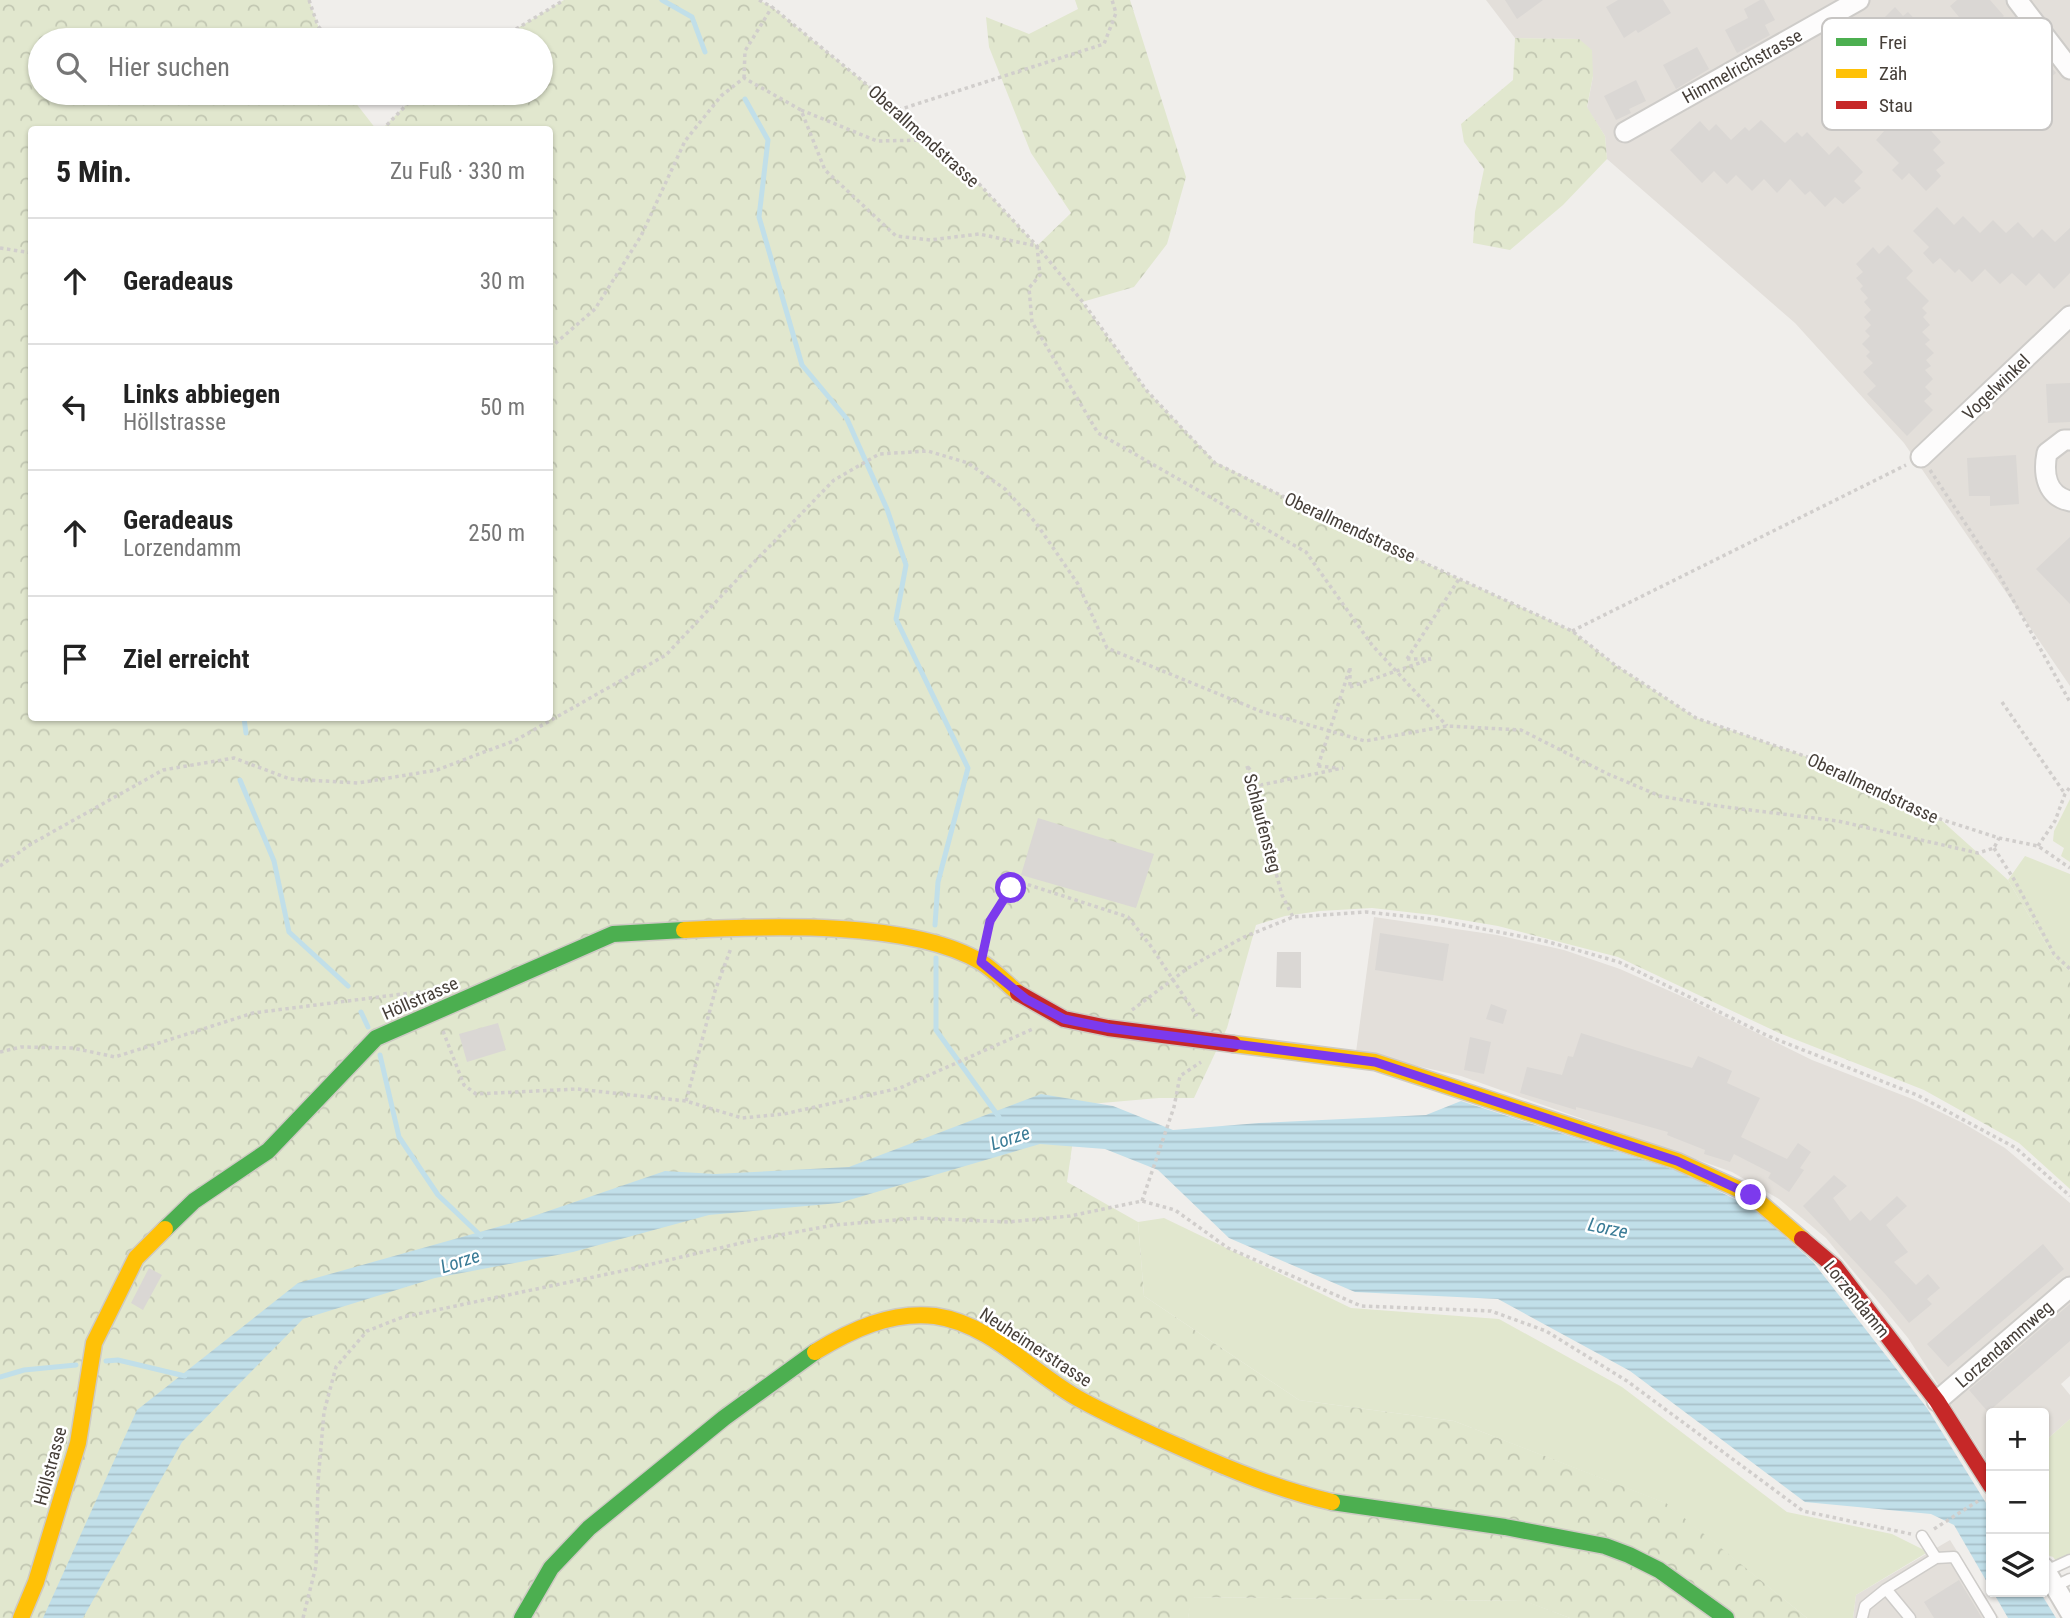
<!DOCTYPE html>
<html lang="de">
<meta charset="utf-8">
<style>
:root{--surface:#fff;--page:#f6f6f6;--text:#222;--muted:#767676;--line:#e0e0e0}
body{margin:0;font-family:"Roboto Condensed",sans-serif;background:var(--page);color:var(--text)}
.controls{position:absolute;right:21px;bottom:21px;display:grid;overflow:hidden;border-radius:7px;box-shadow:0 2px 5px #0004}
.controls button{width:63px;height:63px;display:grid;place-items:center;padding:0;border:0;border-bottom:2px solid var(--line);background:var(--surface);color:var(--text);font:35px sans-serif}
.stop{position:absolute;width:21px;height:21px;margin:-16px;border:5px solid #7c3aed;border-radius:50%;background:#fff}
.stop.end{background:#7c3aed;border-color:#fff;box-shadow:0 2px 7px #0008}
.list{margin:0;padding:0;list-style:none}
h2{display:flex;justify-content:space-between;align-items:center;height:91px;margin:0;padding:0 28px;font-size:30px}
h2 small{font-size:23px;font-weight:400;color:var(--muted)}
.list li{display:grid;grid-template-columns:46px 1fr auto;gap:21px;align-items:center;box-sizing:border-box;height:126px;padding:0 28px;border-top:2px solid var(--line)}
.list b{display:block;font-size:26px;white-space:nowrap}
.list p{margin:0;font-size:23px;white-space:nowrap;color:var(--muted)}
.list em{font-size:23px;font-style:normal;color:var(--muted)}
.icon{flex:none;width:38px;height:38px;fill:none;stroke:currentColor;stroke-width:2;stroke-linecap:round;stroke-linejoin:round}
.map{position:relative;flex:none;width:2070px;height:1618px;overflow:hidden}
.search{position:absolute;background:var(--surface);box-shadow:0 2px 5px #0004;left:28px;top:28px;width:525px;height:77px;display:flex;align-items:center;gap:18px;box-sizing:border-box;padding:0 24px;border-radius:38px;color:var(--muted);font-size:26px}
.panel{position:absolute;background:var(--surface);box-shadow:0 2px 5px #0004;left:28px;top:126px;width:525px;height:595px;border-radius:7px}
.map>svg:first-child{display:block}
</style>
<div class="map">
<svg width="2070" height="1618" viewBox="0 0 2070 1618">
<defs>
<pattern id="forest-crowns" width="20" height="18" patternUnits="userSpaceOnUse" patternTransform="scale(1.75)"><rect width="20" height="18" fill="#e1e7ce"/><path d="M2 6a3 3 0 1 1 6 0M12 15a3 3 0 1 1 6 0" fill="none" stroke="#c2c7b2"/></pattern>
<pattern id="water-rules" width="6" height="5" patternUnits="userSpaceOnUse" patternTransform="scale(1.75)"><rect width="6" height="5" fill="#c1dfe9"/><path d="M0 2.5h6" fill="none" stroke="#a7c0c9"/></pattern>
</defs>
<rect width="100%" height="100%" fill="#f0eeeb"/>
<!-- residential -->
<path fill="#e3dfda" d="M1486,0h584v686l-166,-243 -109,-120 -188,-164 -2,-23 -18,-28 6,-32 -14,-37 -64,-1z
M1374,917l123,18 67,15 56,19 70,31 122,60 103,40 48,23 42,25 65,55v173l-9,8 9,11v24l-26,23v-29h-53v54l-83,-129 -82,-100 -47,-39 -47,-27 -271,-96 -105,-24z
M1950,1540l49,78h-146l3,-23z"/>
<!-- green -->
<path fill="#e1e7ce" d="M2070,799v63l-9,-6 3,-8 -11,-7 1,-10z
M2025,856l45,18v97l-14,-10 -48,-81z
M1164,1218l187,90 148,11 123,68 165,125 105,22 36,18 -72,43 -3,23h-46l-142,-115 -211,-82 -155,-21 -155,-104 -6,-74z
M2070,1419v135l-14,7 -3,-4 -6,-2 -3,-7v-106z
M1191,1597l334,4 45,17h-382z"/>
<!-- forest -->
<path fill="url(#forest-crowns)" d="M0,0h309l14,40h-283v53h308l28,36 -344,1v588h518v-588l-168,-1 36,-36h123v-53h-43l66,-40h195l13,7 126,103 30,30 40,32 69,74 34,-33 -40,-60 -42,-106 -3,-30 43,17 49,-25 -3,-9h55l56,177 -19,67 -33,43 -52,15 65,89 68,71 104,52 253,117 43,34 81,53 140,49 104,52 68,61 48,81 14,10v218l-51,-46 -95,-53 -145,-57 -161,-76 -120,-31 -65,-11 -61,-7 -52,3 -35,5 -29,9 -29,103 -33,70h-35l-81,7 -11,77 71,40 6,74 155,104 155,21 212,82 141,115h-237l-46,-17 -332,-4 -4,21h-1188z
M1515,38l64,1 13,11 1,26 -6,31 18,29 2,23 -44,46 -53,45 -37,-7 2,-31 9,-43 -20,-27 -3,-18 52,-44z"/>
<!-- water -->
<path fill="url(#water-rules)" d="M1041,1094l72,12 60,24 86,-7 167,-8 35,-14 217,70 75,37 60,54 114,146 64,103v78l-37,-64 -23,-11 -126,-12 -175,-131 -132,-72 -143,-7 -126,-54 -71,-68 -53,-21 -65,-5 -201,59 -130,12 -136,37 -138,26 -132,41 -121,123 -99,176h-40l94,-208 161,-127 224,-63 143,-49 50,3 134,-7z
M1993,1592h47l16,26h-48z"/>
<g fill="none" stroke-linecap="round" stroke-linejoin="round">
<!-- stream -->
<path stroke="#c1dfe9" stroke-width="5" d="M662,0l30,17 13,35
M745,99l23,41 -9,77 43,148 45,54 40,90 19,56 -10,54 72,149 -30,114 -3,43
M244,718l2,15
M240,780l34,81 15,71 59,54
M936,958v72l63,87
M361,1012l7,15
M380,1055l19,82 39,58 43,41
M106,1361l12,-1 67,16
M0,1377l24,-7 52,-5"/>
</g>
<!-- building -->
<path fill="#dad7d4" d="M1505,0h38l-26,19z
M1618,0h45l8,13 -33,20 -2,-3 -12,8 -18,-31z
M1760,0h4l11,20 -10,5 5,10 -33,18 -12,-23 23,-12 -4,-9z
M1957,0h33l14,16 -28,22 -26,-32z
M1895,7l8,9 5,-4 31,33 -12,11 5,5 -10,9 15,16 -12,11 13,14 -13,13 16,18 -8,8 12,13 -9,7 5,6 -15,15 -17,-18 -7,7 -10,-10 7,-7 -23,-23 9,-10 -13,-13 9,-8 -7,-7 3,-4 -8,-8 9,-8 -5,-6 5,-5 -8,-8 9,-8 -7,-7 12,-12 -9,-9z
M2031,42l25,31 -30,24 -24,-31z
M1697,47l12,22 -33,20 -13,-24z
M1636,80l10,21 -17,8 2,4 -15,7 -12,-24z
M1761,120l24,23 12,-11 5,5 5,-5 22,23 9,-9 25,26 -9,9 7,7 -18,16 -8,-7 -10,10 -15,-16 -5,4 -15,-16 -13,14 -13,-14 -12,12 -16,-16 -9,9 -13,-13 -12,12 -32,-33 30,-29 9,10 7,-7 15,16 14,-13 4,4z
M1937,207l17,18 9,-9 17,17 13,-13 13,13 12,-11 15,16 9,-9 13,13 15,-14v45l-16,16 -15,-16 -13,13 -14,-13 -12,11 -15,-15 -13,13 -13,-13 -4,4 -15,-15 -7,6 -10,-11 6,-6 -16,-16z
M1888,245l25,26 -7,7 23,23 -7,7 5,5 -4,4 7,8 -8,7 8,8 -5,4 9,9 -8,7 5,6 -6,4 8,9 -8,8 7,7 -8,7 9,9 -26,26 -40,-42 9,-8 -13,-14 10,-9 -7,-7 4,-4 -8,-8 8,-8 -5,-5 6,-6 -7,-8 7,-7 -7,-8 4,-4 -8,-9 3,-3 -7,-8 7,-6 -7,-8 17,-17 6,7z
M2070,383v39l-22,1 -2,-39z
M2016,455l3,49 -29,2v-10h-21l-2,-38z
M2070,537v67l-34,-35z
M1038,818l116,36 -18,54 -115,-33z
M1380,933l69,11 -6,37 -68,-11z
M1277,952h24v36l-25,-1z
M1491,1004l16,6 -4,14 -17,-5z
M498,1023l8,27 -39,12 -8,-28z
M1581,1033l111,35 6,-12 34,15 -5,12 33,15 -19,39 46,22 11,-16 13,9 -11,16 4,2 -15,22 -21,-14 3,-5 -37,-19 -4,8 -26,-8 1,-4 -38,-15 1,-3 -57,-16 -35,-9v3l-56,-17 7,-26 35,8 6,-19 5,1z
M1470,1037l21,5 -7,32 -20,-4z
M1834,1175l13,11 -14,12 17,23 11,-10 9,10 27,-25 10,10 -21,19 22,27 -14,10 22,23 12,-11 12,14 -13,11 5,5 -23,19 -23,-28 -83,-89z
M2043,1244l21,25 -116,98 -21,-23z
M149,1268l13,7 -19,35 -12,-7z
M2070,1304v37l-82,71 -19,-22z
M1959,1580l23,38h-48l-10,-16z"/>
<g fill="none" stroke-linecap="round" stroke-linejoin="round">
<defs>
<path id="lane" d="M1922,1536l14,22
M2046,1571l24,-11
M2055,1586l15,-7
M1886,1589l24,29
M1862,1618l3,-12 21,-17 50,-31 18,-1 37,61"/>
<path id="street" d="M2017,0l53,69
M1625,132l234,-132
M2070,440h-6l-17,13c-4,20 -1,43 23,48
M1921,457l149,-141
M1937,1401l133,-114
M2044,1568l26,44"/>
<path id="fast" d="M165,1229l29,-28 74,-50 108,-113 237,-104 71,-4
M1332,1502l173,25 100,19 24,9 30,15 67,48
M522,1618l29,-50 38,-40 135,-110 91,-66"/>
<path id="slow" d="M684,930c81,-4 227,-10 297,32 13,8 25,21 37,31
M1233,1044l142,18 302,99 74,34 51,44
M815,1352c36,-22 76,-41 120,-36 57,8 98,58 146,84 33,18 67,33 101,48 49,22 98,42 150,54
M21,1618l15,-36 42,-139 16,-100 42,-85 29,-29"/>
<path id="jam" d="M1018,993l46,26 44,9 125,16
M1802,1239l33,28 102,134 54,85"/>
</defs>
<!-- lane casing -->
<use href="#lane" stroke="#ceccc9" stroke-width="13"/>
<!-- street casing -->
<use href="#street" stroke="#ceccc9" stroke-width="23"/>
<!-- fast casing -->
<use href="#fast" stroke="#cecac3" stroke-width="19"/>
<!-- slow casing -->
<use href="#slow" stroke="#cecac3" stroke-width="19"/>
<!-- jam casing -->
<use href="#jam" stroke="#cecac3" stroke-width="19"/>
<!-- path -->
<path stroke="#d1cecc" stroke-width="3.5" stroke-dasharray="3.5 3.5" stroke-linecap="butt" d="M309,0l9,26 11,14
M759,0l13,7 126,103 30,30 40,32 69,74 45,55 65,90 68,72 104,51 253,117 43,34 81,53 140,49 104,52 59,19 39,8 32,22
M498,40l66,-40
M744,78l1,-27 27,-44
M801,110l76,31 51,-1
M898,110l206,-66 12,-31 -4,-13
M382,130l36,-37
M0,248l32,5
M550,348l45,-39 46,-73 44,-95 36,-45 23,-18 57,32 24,60 71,66 34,4 49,-6 58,12 3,29 -11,13 3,34 66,111 208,119 66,93 75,81
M1930,470l68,103 72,129
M1572,631l334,-166
M1407,659l52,-80
M1407,659h24
M1350,668v19
M2002,702l63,92
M1247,766l35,129 11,22
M1318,766l19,2
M1248,767l13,18 82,-17
M2038,846l17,-25 10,-27 5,-7
M1994,848l21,33 39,73 16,15
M0,866l31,-22 132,-74 71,-12 56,21 68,4 79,-13 79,-30 150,-85 61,-65 107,-110 45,-26 49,-3 40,12 37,26 31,34 42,61 29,64 153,63 105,30 82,-15 74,4 87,44 52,22 58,10 120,15 140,32 16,-5 5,-10
M986,941l4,-20 21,-33 15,-4 102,33 22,28 47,71
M1132,1010l56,-42 56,-31 49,-20 73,-5 66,7 113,22 74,21 149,74 149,59 99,53 54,48
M443,1031l21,54 12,9 101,-5 109,12 56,17 42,-4 116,-26 135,-60
M0,1052l21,-5 52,1 42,9 138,-44 173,-22
M686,1101l29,-110 16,-43
M1142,1201l32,-94 6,-31 21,-14
M1934,1529l44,-28
M303,1618l13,-52 2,-84 6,-70 12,-45 31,-36 36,-14 219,-46 136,-32 76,-14 85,-7 89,4 62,-6 72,-15 33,9 53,38 133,58 130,5 55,20 81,50 176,130 108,23"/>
<!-- lane -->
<use href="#lane" stroke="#fdfcfc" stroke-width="10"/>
<!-- street -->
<use href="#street" stroke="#fdfcfc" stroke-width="19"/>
<!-- fast -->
<use href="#fast" stroke="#4caf50" stroke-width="16"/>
<!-- slow -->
<use href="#slow" stroke="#ffc107" stroke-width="16"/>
<!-- jam -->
<use href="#jam" stroke="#c62828" stroke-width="16"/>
<!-- path-bridge -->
<path stroke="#d1cecc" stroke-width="3.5" stroke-dasharray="3.5 3.5" stroke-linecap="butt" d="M1350,687l81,-28
M1318,766l32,-98"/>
</g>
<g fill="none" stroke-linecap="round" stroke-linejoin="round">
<!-- route -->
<path stroke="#7c3aed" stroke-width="9" d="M1011,888l-21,33 -9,41 45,37 38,20 44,9 267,34 302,99 74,34"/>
</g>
<g text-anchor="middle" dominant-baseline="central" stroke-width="5" stroke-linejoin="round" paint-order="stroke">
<!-- street labels -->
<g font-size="18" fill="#453e38" stroke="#fff">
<text transform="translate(1742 66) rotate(-29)">Himmelrichstrasse</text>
<text transform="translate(924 136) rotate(42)">Oberallmendstrasse</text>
<text transform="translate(1996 387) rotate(-44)">Vogelwinkel</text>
<text transform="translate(1350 527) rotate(25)">Oberallmendstrasse</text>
<text transform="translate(1873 788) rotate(25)">Oberallmendstrasse</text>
<text transform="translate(1263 823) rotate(75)">Schlaufensteg</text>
<text transform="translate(420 998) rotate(-24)">Höllstrasse</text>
<text transform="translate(1857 1299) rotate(51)">Lorzendamm</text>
<text transform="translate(2004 1344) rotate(-41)">Lorzendammweg</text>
<text transform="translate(1036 1347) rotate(33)">Neuheimerstrasse</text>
<text transform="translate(50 1466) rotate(-75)">Höllstrasse</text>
</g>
<!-- water labels -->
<g font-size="19" font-style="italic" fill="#3a7b96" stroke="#fff">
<text transform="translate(1010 1138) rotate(-18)">Lorze</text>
<text transform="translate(1608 1228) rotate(12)">Lorze</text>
<text transform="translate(460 1261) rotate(-18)">Lorze</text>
</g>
</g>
<!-- legend -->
<rect x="1822" y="18" width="230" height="112" rx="10" fill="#fff" stroke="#c7c5c3" stroke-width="2"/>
<rect x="1836" y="38" width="31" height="8" fill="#4caf50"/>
<rect x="1836" y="69" width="31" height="9" fill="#ffc107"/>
<rect x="1836" y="101" width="31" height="8" fill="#c62828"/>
<g font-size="19" fill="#453e38">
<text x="1879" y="49">Frei</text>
<text x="1879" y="80">Zäh</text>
<text x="1879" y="112">Stau</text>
</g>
</svg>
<div class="controls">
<button>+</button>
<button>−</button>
<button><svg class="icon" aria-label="layers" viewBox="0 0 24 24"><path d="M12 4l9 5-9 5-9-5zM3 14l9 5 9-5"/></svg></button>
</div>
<div class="stop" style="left:1011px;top:888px"></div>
<div class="stop end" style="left:1751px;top:1195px"></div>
<div class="search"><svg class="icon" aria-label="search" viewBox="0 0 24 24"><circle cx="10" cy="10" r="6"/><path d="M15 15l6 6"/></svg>Hier suchen</div>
<section class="panel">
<h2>5 Min.<small>Zu Fuß · 330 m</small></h2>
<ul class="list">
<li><svg class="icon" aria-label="ahead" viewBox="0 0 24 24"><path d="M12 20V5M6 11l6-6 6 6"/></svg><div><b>Geradeaus</b></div><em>30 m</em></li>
<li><svg class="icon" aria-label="left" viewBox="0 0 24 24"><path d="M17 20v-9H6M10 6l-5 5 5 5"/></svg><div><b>Links abbiegen</b><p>Höllstrasse</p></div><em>50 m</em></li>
<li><svg class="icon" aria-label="ahead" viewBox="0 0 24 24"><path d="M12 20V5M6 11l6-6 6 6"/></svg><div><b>Geradeaus</b><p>Lorzendamm</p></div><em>250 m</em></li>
<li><svg class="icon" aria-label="arrive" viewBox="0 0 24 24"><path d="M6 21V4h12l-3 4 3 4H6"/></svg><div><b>Ziel erreicht</b></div></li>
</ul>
</section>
</div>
